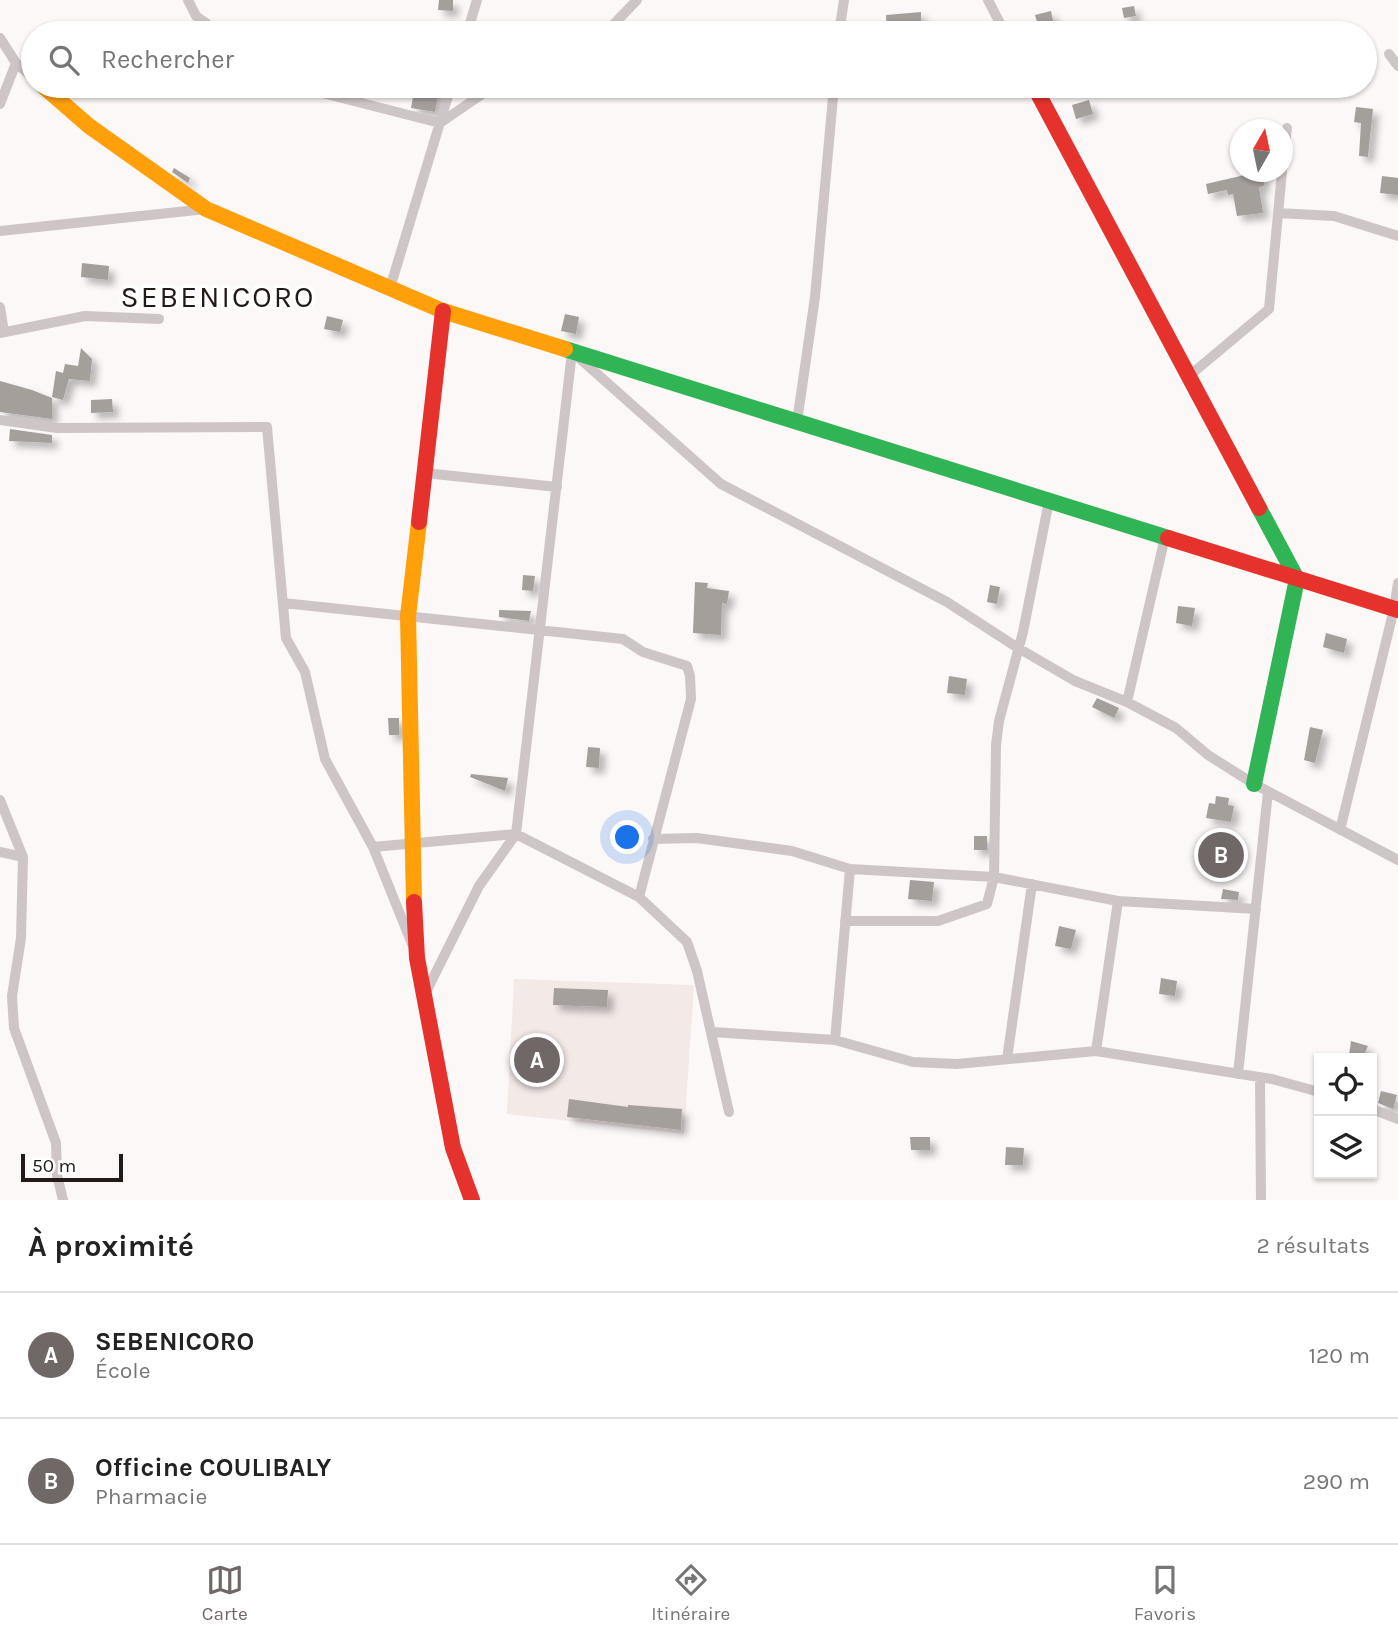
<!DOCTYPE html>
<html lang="fr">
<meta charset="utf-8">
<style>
:root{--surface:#fff;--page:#f6f6f6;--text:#222;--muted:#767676;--line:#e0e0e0;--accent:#6f6866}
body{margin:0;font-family:Karla,sans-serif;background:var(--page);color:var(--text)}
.controls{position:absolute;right:21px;bottom:21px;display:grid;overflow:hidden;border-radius:0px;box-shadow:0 2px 5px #0004}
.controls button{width:63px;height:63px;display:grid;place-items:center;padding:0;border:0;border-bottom:2px solid var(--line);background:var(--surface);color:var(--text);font:35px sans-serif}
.compass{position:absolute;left:1230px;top:119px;width:63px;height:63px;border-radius:50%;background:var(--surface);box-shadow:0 2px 5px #0004;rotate:9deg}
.scale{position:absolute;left:21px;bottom:18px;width:102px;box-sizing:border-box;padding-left:7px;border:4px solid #231a18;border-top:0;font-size:19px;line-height:24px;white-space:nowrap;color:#231a18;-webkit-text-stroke:5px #fff;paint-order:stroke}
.you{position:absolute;left:628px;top:838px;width:24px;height:24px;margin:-18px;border:5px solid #fff;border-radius:50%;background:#1a73e8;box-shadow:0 0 0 10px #1a73e833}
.badge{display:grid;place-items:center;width:46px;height:46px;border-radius:50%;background:var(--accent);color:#fff;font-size:23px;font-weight:700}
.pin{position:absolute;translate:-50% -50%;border:4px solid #fff;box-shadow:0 2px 7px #0006}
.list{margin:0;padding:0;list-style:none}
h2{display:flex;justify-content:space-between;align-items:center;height:91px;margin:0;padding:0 28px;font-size:30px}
h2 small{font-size:23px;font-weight:400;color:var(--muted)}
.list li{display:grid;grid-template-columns:46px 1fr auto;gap:21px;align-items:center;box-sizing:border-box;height:126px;padding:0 28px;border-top:2px solid var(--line)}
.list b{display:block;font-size:26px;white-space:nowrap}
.list p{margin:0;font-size:23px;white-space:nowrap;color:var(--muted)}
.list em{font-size:23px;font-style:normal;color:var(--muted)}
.icon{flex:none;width:38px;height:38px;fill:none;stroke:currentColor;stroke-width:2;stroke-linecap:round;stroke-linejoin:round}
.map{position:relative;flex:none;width:1398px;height:1200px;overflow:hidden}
.search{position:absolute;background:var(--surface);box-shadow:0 2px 5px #0004;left:21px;right:21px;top:21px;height:77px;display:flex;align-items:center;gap:18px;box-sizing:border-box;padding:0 24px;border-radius:38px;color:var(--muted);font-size:26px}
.sheet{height:343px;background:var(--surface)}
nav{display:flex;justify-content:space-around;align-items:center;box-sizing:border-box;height:98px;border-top:2px solid var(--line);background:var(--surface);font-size:19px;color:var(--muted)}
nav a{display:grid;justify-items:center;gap:4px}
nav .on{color:var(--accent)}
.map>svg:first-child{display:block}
</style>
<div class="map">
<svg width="1398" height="1200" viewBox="0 0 1398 1200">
<defs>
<filter id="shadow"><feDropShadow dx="6" dy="6" stdDeviation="3.5" flood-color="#0004"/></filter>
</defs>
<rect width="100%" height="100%" fill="#fcf8f7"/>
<!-- built -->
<path fill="#f3e9e7" d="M514,979l180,6 -10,149 -177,-20z"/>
<!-- building -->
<path fill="#a59f9c" filter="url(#shadow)" d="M439,0h14v11l-15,-1z
M1134,6l2,10 -12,2 -2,-10z
M1051,11l3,14 -15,4 -4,-14z
M921,12v20l-34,1 -1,-18z
M415,86h25l-5,26 -24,-4z
M1089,100l4,14 -17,5 -4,-14z
M1356,107l17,2 -5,48 -9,-1 2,-33 -7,-1z
M174,168l16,10 -2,5 -16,-11z
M1249,174h14l1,12 -5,1 4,26 -26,3 -4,-22 -5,1 -1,-5 -19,4 -2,-10z
M1382,176l16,2v17l-18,-2z
M82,263l27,3 -1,14 -27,-3z
M565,314l14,3 -3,17 -15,-3z
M327,316l16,4 -3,12 -16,-3z
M81,348l11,11 -2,22 -21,-2 -6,21 -11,-3 4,-26 7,2 2,-9 13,2z
M0,381l32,9 20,8v21l-52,-7z
M112,399l1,13 -22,1v-13z
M10,429l42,6v8l-43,-2z
M523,575l12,1 -2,15 -11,-1z
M695,582l13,1 -1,5 22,3 -2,13 -5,-1 -1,32 -28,-2z
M990,585l10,2 -3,17 -10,-2z
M1178,606l17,2 -3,18 -16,-3z
M499,610l32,1 -2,10 -30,-4z
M1326,633l21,6 -3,14 -21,-6z
M949,676l18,3 -2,16 -18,-2z
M1097,698l22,10 -5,10 -22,-11z
M388,718h11v17h-10z
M1310,727l13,3 -8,33 -11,-3z
M588,747l12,1 -1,20 -13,-1z
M471,774l37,4 -3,13 -35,-14z
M1216,796l13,2 -1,7 6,1 -3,16 -25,-4 3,-15 6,1z
M974,836h13v14h-13z
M1214,848l16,1v13l-17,-1z
M910,880l24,2 -2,19 -24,-2z
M1223,889l16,3 -1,8 -17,-1z
M1059,926l17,4 -5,19 -16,-3z
M1161,978l16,3 -2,15 -16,-2z
M554,988l54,2 -1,17 -54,-2z
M1351,1041l17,5 -5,11 -14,-2z
M1381,1091l16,4 -4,14 -15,-6z
M569,1099l59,8v-2l54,4 -1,21 -114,-13z
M910,1137h20v13h-19z
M1006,1147l18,1 -1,17h-18z"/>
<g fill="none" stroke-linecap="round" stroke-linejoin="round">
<!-- street -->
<path stroke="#cec5c6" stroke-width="10" d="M188,0l8,16 24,17
M988,0l17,33
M467,33l10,-33
M595,33l16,-6 26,-27
M839,33l5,-33
M0,38l16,25 17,15
M1389,54l9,12
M295,86l145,37 54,-37
M0,104l16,-41
M1282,170l5,-42
M1278,213l56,3 64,20
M0,231l206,-22
M390,288l61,-202
M0,307l4,25
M0,333l85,-17 74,3
M577,356l144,128 226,118 71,46 57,33 52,21 49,26 32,27 46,29 144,76
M1189,376l80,-67 13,-137
M0,420l57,8 210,-1 19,211 19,34 20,87 48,88 39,97
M797,422l18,-125 19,-211
M425,473l132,14
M283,603l340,36 20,13 44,14 3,10 1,23 -52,198
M1127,702l38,-165
M0,800l23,57 -2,81 -9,58 2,32 42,115 1,32 6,25
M1340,830l54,-221 4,-26
M653,839l44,-1 95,13 58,18 144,8 124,24 138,8
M373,847l143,-13 123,63 48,45 10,29 32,141
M0,852l23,5
M845,921h93l49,-17 7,-27 2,-132 3,-24 24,-89 26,-131
M424,996l55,-110 37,-52 56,-482
M712,1032l123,8 78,22 44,2 139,-13 176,28 47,13
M835,1040l15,-171
M1096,1051l22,-150
M1007,1059l25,-175
M1238,1074l30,-282
M1260,1077l1,123
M1372,1109l26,10"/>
<!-- fast -->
<path stroke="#30b455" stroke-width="16" d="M565,349l603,189
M1254,784l43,-205 -38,-71"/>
<!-- slow -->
<path stroke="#ff9f0a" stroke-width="16" d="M43,86l46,40 117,83 237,102 122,38
M414,902l-6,-286 11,-94"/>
<!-- jam -->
<path stroke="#e5322d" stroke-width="16" d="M1034,86l225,422
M419,522l24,-211
M1168,538l230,72
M414,902l3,56 36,190 19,52"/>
</g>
<g text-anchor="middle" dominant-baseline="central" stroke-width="7" stroke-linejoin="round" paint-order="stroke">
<!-- quarter labels -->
<g font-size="30" letter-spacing="2" fill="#231a18" stroke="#fff">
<text x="218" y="297">SEBENICORO</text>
</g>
</g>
</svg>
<div class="controls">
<button><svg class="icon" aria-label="locate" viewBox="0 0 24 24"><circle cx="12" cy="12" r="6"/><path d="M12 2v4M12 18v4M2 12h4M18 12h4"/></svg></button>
<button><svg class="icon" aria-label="layers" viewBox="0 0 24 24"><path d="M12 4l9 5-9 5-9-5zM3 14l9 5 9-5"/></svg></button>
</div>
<svg class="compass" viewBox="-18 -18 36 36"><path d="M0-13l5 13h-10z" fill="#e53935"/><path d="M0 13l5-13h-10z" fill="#767676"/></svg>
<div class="scale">50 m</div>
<div class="you"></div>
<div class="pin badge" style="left:537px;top:1060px">A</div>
<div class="pin badge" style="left:1221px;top:855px">B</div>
<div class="search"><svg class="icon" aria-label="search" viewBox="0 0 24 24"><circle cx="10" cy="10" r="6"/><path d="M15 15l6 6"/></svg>Rechercher</div>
</div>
<section class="sheet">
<h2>À proximité<small>2 résultats</small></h2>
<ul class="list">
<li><span class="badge">A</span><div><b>SEBENICORO</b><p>École</p></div><em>120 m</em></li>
<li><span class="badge">B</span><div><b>Officine COULIBALY</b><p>Pharmacie</p></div><em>290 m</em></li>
</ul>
</section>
<nav>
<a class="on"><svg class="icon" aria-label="map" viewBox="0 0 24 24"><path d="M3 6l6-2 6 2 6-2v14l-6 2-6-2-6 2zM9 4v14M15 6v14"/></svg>Carte</a>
<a><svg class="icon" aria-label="directions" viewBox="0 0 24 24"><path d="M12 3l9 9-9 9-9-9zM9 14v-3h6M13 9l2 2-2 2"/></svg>Itinéraire</a>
<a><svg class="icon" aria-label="saved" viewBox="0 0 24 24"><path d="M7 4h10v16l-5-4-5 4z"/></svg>Favoris</a>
</nav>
